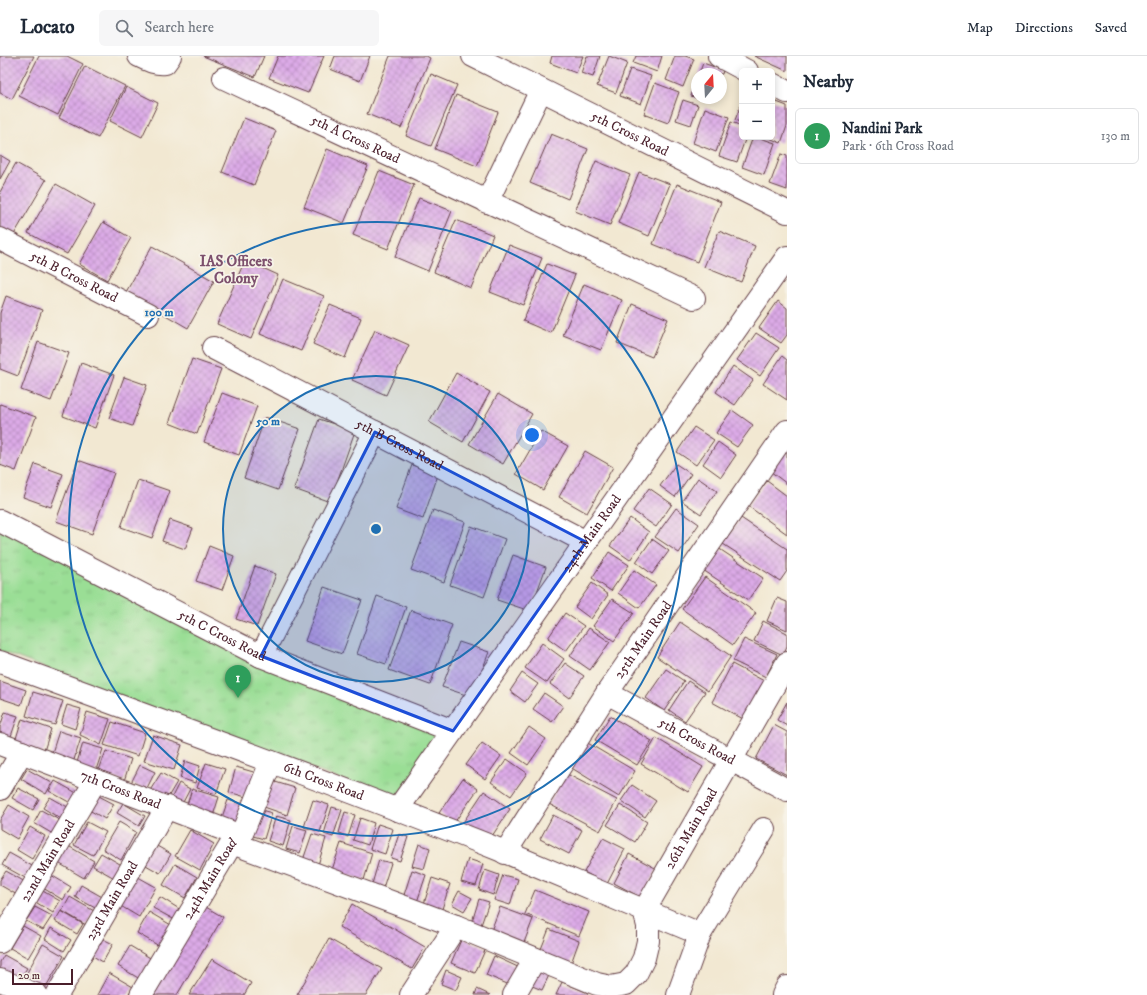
<!DOCTYPE html>
<meta charset="utf-8">
<style>
:root{--surface:#fff;--page:#f6f6f7;--text:#1f2937;--muted:#747a83;--line:#e0e1e3;--accent:#ea580c}
body{margin:0;font-family:"IM FELL DW Pica",serif;background:var(--page);color:var(--text)}
.controls{position:absolute;right:12px;top:12px;display:grid;overflow:hidden;border-radius:6px;box-shadow:0 2px 10px #0003}
.controls button{width:36px;height:36px;display:grid;place-items:center;padding:0;border:0;border-bottom:1px solid var(--line);background:var(--surface);color:var(--text);font:20px sans-serif}
.compass{position:absolute;left:691px;top:12px;width:36px;height:36px;border-radius:50%;background:var(--surface);box-shadow:0 2px 10px #0003;rotate:18deg}
.scale{position:absolute;left:12px;bottom:10px;width:61px;box-sizing:border-box;padding-left:4px;border:2px solid #4a1f2b;border-top:0;font-size:11px;line-height:14px;white-space:nowrap;color:#4a1f2b;-webkit-text-stroke:3px #f7f3e8;paint-order:stroke}
.you{position:absolute;left:532px;top:379px;width:14px;height:14px;margin:-10px;border:3px solid #fff;border-radius:50%;background:#1a73e8;box-shadow:0 0 0 6px #1a73e833}
.badge{display:grid;place-items:center;width:26px;height:26px;border-radius:50%;background:var(--accent);color:#fff;font-size:13px;font-weight:700}
.pin{position:absolute;translate:-50% -33px;filter:drop-shadow(0 1px 2px #0008)}
.pin::after{content:'';position:absolute;top:21px;width:14px;height:12px;background:inherit;clip-path:polygon(0 0,100% 0,50% 100%)}
.list{margin:0;padding:0;list-style:none}
h2{display:flex;justify-content:space-between;align-items:center;height:52px;margin:0;padding:0 16px;font-size:17px}
h2 small{font-size:13px;font-weight:400;color:var(--muted)}
.list li{display:grid;grid-template-columns:26px 1fr auto;gap:12px;align-items:center;box-sizing:border-box;height:56px;margin:0 8px 8px;padding:0 8px;border:1px solid var(--line);border-radius:6px}
.list b{display:block;font-size:15px;white-space:nowrap}
.list p{margin:0;font-size:13px;white-space:nowrap;color:var(--muted)}
.list em{font-size:13px;font-style:normal;color:var(--muted)}
.icon{flex:none;width:22px;height:22px;fill:none;stroke:currentColor;stroke-width:2;stroke-linecap:round;stroke-linejoin:round}
.map{position:relative;flex:none;width:787px;height:939px;overflow:hidden}
header{display:flex;align-items:center;gap:24px;box-sizing:border-box;height:56px;padding:0 20px;background:var(--surface);border-bottom:1px solid var(--line)}
header strong{font-size:19px}
nav{display:flex;gap:22px;margin-inline-start:auto;font-size:14px}
.search{width:280px;height:36px;background:var(--page);display:flex;align-items:center;gap:10px;box-sizing:border-box;padding:0 14px;border-radius:6px;color:var(--muted);font-size:15px}
main{display:flex}
aside{flex:1;background:var(--surface)}
.map>svg:first-child{display:block}
</style>
<header>
<strong>Locato</strong>
<div class="search"><svg class="icon" aria-label="search" viewBox="0 0 24 24"><circle cx="10" cy="10" r="6"/><path d="M15 15l6 6"/></svg>Search here</div>
<nav><a>Map</a><a>Directions</a><a>Saved</a></nav>
</header>
<main>
<div class="map">
<svg width="787" height="939" viewBox="0 0 787 939">
<defs>
<pattern id="park-tufts" width="24" height="20" patternUnits="userSpaceOnUse"><rect width="24" height="20" fill="#9ade95"/><path d="M3 7l-1-3M5 7V3M7 7l1-3M15 17l-1-3M17 17v-4M19 17l1-3" fill="none" stroke="#86be81"/></pattern>
<pattern id="building-cross-hatch" width="8" height="8" patternUnits="userSpaceOnUse"><rect width="8" height="8" fill="#dcaae7"/><path d="M0 0l8 8M0 8l8-8" fill="none" stroke="#b48abb"/></pattern>
</defs>
<rect width="100%" height="100%" fill="#f7f3e8"/>
<filter id="ink" filterUnits="userSpaceOnUse"><feTurbulence type="fractalNoise" baseFrequency=".025" numOctaves="2"/><feDisplacementMap in="SourceGraphic" scale="8" xChannelSelector="R" yChannelSelector="G"/><feConvolveMatrix kernelMatrix="1 2 1 2 8 2 1 2 1" color-interpolation-filters="sRGB"/></filter>
<filter id="wash" filterUnits="userSpaceOnUse"><feTurbulence type="fractalNoise" baseFrequency=".012" numOctaves="4" result="noise"/><feDisplacementMap in="SourceGraphic" scale="16" xChannelSelector="R" yChannelSelector="G"/><feGaussianBlur stdDeviation="0.9" result="paint"/><feColorMatrix in="noise" values="0 0 0 0 0 0 0 0 0 0 0 0 0 0 0 0 0 1.4 0 .05"/><feComposite in="paint" operator="in"/></filter>
<g filter="url(#wash)">
<rect width="100%" height="100%" fill="#f2e8d2"/>
<!-- park -->
<path fill="url(#park-tufts)" stroke="#727e60" d="M0,471l443,207 -48,66 -395,-149z"/>
<g id="blocks">
<!-- building -->
<path fill="url(#building-cross-hatch)" d="M0,0h34l-22,43 -12,-6z
M39,0h28l16,8 -25,51 -39,-19z
M203,0h61l-9,21z
M278,0h46l-16,37 -39,-15z
M335,0h35l-10,25 -30,-12z
M390,0h36l4,2 -29,70 -34,-14z
M552,0h31l-7,17 -26,-10z
M587,0h13l-7,21 -12,-4z
M609,0l18,7 -11,30 -19,-7z
M636,0h26l-5,16 -24,-9z
M675,0h10l9,3 -11,28 -17,-7z
M754,0h33v15z
M703,7l20,7 -1,4h-23z
M85,10l40,20 -27,52 -39,-20z
M630,13l21,7 -10,28 -21,-8z
M431,18l26,11 -26,61 -25,-10z
M697,24v18l-6,-2z
M655,27l24,9 -11,31 -24,-9z
M126,31l32,16 -16,34 -32,-16z
M456,39l42,17 -21,54 -42,-17z
M683,44l15,5 -7,20 -15,-5z
M774,45l13,5v20l-6,17 -14,-6h5v-29z
M742,46v21l-7,-3z
M705,52l24,9 -13,35 -23,-9z
M244,62l32,13 -22,54 -32,-13z
M731,66l11,4v11h4l-9,25 -18,-6z
M551,78l37,15 -20,50 -38,-16z
M753,81h4l18,6 -11,32 -22,-8z
M327,93l41,17 -24,57 -40,-16z
M781,98l6,2v34l-17,-6z
M0,99l10,6 -10,18z
M596,105l34,14 -20,50 -35,-14z
M16,107l30,17 -34,58 -12,-7v-39z
M379,115l35,14 -26,64 -35,-14z
M639,116l31,12 -21,52 -31,-13z
M56,128l39,22 -28,48 -39,-21z
M677,128l44,18 -24,60 -44,-18z
M419,142l33,13 -24,60 -33,-14z
M456,164l37,15 -22,53 -37,-16z
M103,166l28,16 -24,42 -28,-16z
M719,175l36,15 -14,36 -37,-15z
M509,189l33,13 -19,47 -33,-13z
M152,190l62,35 -26,47 -62,-36z
M245,204l33,15 -27,64 -34,-15z
M547,208l28,11 -24,58 -28,-12z
M283,223l41,17 -23,55 -41,-17z
M584,228l38,16 -21,50 -38,-15z
M6,240l36,14 -24,66 -18,-7v-56z
M778,245l9,7v27l-6,8 -22,-15z
M632,248l36,15 -16,38 -35,-14z
M330,249l31,13 -16,40 -32,-14z
M375,274l34,15 -23,50 -34,-15z
M756,277l23,15 -19,28 -23,-16z
M38,286l31,11 -18,48 -30,-11z
M782,300l5,4v40l-24,-16z
M192,303l29,10 -24,65 -28,-11z
M81,307l33,12 -19,53 -32,-12z
M733,310l20,14 -18,25 -19,-13z
M456,317l34,19 -27,50 -34,-20z
M124,321l23,8 -15,41 -23,-8z
M222,337l35,13 -18,49 -35,-13z
M498,338l34,20 -29,50 -34,-20z
M0,348l36,13 -20,54 -16,-6z
M732,354l21,15 -16,22 -21,-14z
M265,361l35,12 -22,61 -34,-12z
M319,363l36,12 -25,71 -36,-13z
M694,371l20,13 -18,25 -19,-13z
M541,375l27,15 -25,44 -27,-16z
M718,386l18,13 -15,22 -18,-13z
M585,395l28,16 -26,46 -28,-16z
M784,396l3,2v30l-17,-13z
M78,404l36,13 -22,61 -36,-13z
M35,408l28,10 -12,33 -28,-10z
M676,408l15,10 -16,23 -15,-11z
M412,409l26,10 -15,44 -27,-10z
M698,422l19,13 -16,23 -19,-13z
M138,424l32,11 -18,47 -31,-11z
M767,425l20,15v38l-39,-28z
M649,432l23,16 -16,23 -23,-16z
M676,452l23,16 -20,29 -24,-16z
M433,454l32,12 -21,60 -33,-12z
M630,462l19,14 -19,28 -20,-14z
M741,462l46,31v22l-7,10 -57,-37z
M170,464l23,8 -8,21 -23,-8z
M471,470l34,13 -21,58 -34,-12z
M652,483l17,12 -17,23 -16,-12z
M209,490l25,10 -12,34 -26,-9z
M718,492l45,30 -15,22 -45,-30z
M609,496l20,13 -18,26 -19,-13z
M513,499l33,12 -16,44 -33,-11z
M255,510l21,8 -19,52 -21,-7z
M634,514l22,15 -17,23 -21,-15z
M705,521l51,36 -23,32 -51,-36z
M592,527l16,12 -17,24 -16,-12z
M324,531l38,13 -20,54 -37,-13z
M377,540l29,11 -20,57 -29,-10z
M777,542l10,4v28l-20,-9z
M612,543l22,14 -20,28 -21,-15z
M411,554l41,15 -22,60 -41,-15z
M565,557l19,13 -18,25 -18,-13z
M763,565l24,12v13l-4,9 -29,-14z
M680,566l51,34 -23,35 -51,-34z
M589,572l21,14 -20,28 -20,-14z
M744,583l33,15 -11,23 -33,-16z
M459,586l30,10 -17,45 -30,-10z
M542,587l22,16 -17,24 -22,-15z
M565,607l19,13 -15,22 -19,-14z
M732,608l34,18 -21,38 -33,-18z
M666,613l18,12 -20,30 -18,-13z
M522,617l16,11 -13,18 -15,-11z
M0,625l26,9 -5,15 -21,-7z
M688,625l17,11 -20,29 -16,-11z
M33,636l30,9 -8,24 -29,-9z
M544,637l19,13 -11,16 -19,-13z
M787,646v24l-10,-6z
M67,649l14,4 -6,20 -14,-5z
M5,656l13,4 -9,26 -9,-3v-12z
M87,656l23,7 -9,26 -21,-10z
M610,660l42,25 -15,24 -42,-25z
M22,663l29,10 -8,25 -29,-9z
M112,666l33,11 -7,23 -34,-11z
M774,669l13,7v43l-31,-16z
M529,671l17,12 -18,26 -17,-12z
M59,675l22,7 -9,28 -22,-7z
M153,679l29,10 -8,25 -30,-9z
M656,682l47,29 -15,25 -47,-28z
M586,686l49,29 -16,26 -49,-30z
M83,687l20,6 -9,27 -19,-7z
M482,687l19,13 -16,23 -19,-14z
M106,695l25,8 -7,22 -26,-8z
M507,703l20,14 -16,23 -20,-14z
M185,705l15,5 -5,17 -15,-5z
M206,707l19,6 -9,25 -19,-6z
M140,709l15,7 -9,18 -15,-7z
M236,711l21,6 -8,25 -20,-6z
M27,713l25,14 -6,11 -25,-15z
M161,717l16,9 -12,20 -16,-10z
M565,717l52,27 -17,31 -51,-27z
M463,722l15,11 -24,34 -15,-10z
M55,725l27,15 -6,10 -27,-15z
M272,725l23,7 -8,27 -23,-8z
M179,727l11,6 -9,17 -11,-5z
M632,729l24,16 -11,16 -24,-16z
M18,732l21,11 -6,11 -21,-12z
M192,733l27,8 -7,22 -27,-8z
M484,735l26,18 -22,33 -26,-18z
M97,739l17,9 -9,15 -16,-9z
M50,741l23,13 -7,12 -23,-14z
M228,744l20,6 -8,24 -20,-7z
M313,744l16,5 -9,27 -16,-5z
M123,747l22,13 -6,10 -22,-13z
M9,749l20,12 -12,22 -17,-10v-9z
M620,749l27,17 -12,20 -28,-17z
M332,751l10,3 -9,27 -9,-3z
M41,754l20,11 -8,13 -19,-11z
M261,754l11,3 -8,26 -11,-3z
M345,756l10,3 -7,22 -9,-4z
M553,759l29,15 -13,24 -29,-15z
M276,760l15,4 -8,26 -15,-5z
M360,762l14,5 -6,22 -15,-5z
M87,766l19,10 -13,23 -19,-10z
M119,766l17,10 -15,28 -18,-11z
M378,768l15,5 -8,25 -15,-5z
M293,770l14,4 -7,23 -14,-4z
M30,771l15,9 -13,23 -15,-9z
M190,774l24,14 -14,26 -25,-14z
M312,778l14,4 -8,27 -15,-5z
M399,778l9,3 -8,24 -9,-3z
M603,782l22,11 -18,35 -23,-12z
M148,785l23,13 -11,19 -23,-13z
M341,787l31,10 -8,27 -32,-10z
M65,788l29,17 -10,17 -29,-17z
M419,788l11,4 -6,21 -12,-3z
M9,797l25,14 -7,12 -25,-14z
M101,797l24,14 -7,13 -25,-14z
M629,798l28,15 -15,29 -28,-15z
M468,803l15,5 -7,22 -15,-4z
M379,804l12,3 -8,25 -11,-4z
M175,808l22,13 -12,21 -22,-13z
M412,814l14,5 -9,27 -14,-4z
M485,814l14,5 -6,20 -14,-5z
M6,815l21,12 -8,13 -19,-11v-5z
M131,817l25,14 -17,30 -25,-15z
M51,819l20,12 -8,13 -20,-12z
M503,819l15,4 -8,26 -16,-5z
M432,822l18,6 -9,28 -18,-5z
M81,829l23,13 -7,11 -22,-12z
M41,834l19,11 -7,12 -19,-12z
M535,834l54,22 -10,24 -54,-22z
M459,835l13,7 -8,13 -12,-7z
M70,841l24,14 -8,14 -24,-14z
M160,841l21,13 -6,10 -22,-12z
M479,843l10,3 -8,23 -9,-3z
M199,847l24,14 -46,78h-32z
M352,848l73,43 -13,22 -73,-42z
M35,851l17,9 -9,14 -17,-9z
M500,851l33,12 -11,29 -33,-12z
M61,855l22,13 -6,10 -22,-13z
M149,856l22,13 -12,21 -22,-13z
M23,870l18,10 -13,22 -18,-10z
M51,872l20,12 -7,11 -19,-12z
M549,873l30,12 -9,25 -31,-12z
M95,879l18,9 -10,18 -17,-10z
M462,882l24,10 -11,25 -24,-10z
M329,883l53,30 -16,26h-69z
M43,888l21,12 -20,34 -20,-12z
M130,890l27,16 -12,20 -27,-16z
M4,899l23,13 -10,15 -17,-9v-12z
M494,900l26,12 -8,18 -26,-11z
M212,903l39,24 -7,12h-55z
M533,908l18,7 -9,19 -17,-7z
M446,914l16,7 -6,13 -15,-6z
M109,917l24,14 -5,8h-31z
M562,926l26,11 -1,2h-31z
M477,933l13,6h-15z"/>
</g>
</g>
<g filter="url(#ink)">
<use href="#blocks" fill-opacity="0" stroke="#633d44" stroke-width="1"/>
<g fill="none" stroke-linecap="round" stroke-linejoin="round">
<defs>
<g id="minor">
<path d="M139,0c9,4 16,8 26,7l5,-7"/>
<path id="s1" d="M473,0l314,156"/>
<path d="M719,0l28,15"/>
<path id="s2" d="M224,22l470,220"/>
<path d="M772,28l15,8"/>
<path d="M487,146l54,-112"/>
<path id="s3" d="M0,183l148,76"/>
<path id="s4" d="M213,292l373,194"/>
<path id="s5" d="M0,465l261,135 192,75"/>
<path d="M261,600l114,-224"/>
<path id="s6" d="M0,606c169,62 338,123 505,190 65,27 130,55 195,82l64,-105"/>
<path id="s7" d="M607,637l180,97"/>
<path id="s8" d="M0,688l241,92"/>
<path d="M0,733l22,-37"/>
<path id="s9" d="M397,754l390,-553"/>
<path id="s10" d="M232,787l224,83 141,58 14,3 15,-3 10,-10 8,-16 4,-17v-15l-4,-15 143,-248"/>
<path id="s11" d="M505,797l102,-160 180,-262"/>
<path id="s12" d="M0,886l96,-162"/>
<path d="M0,924l37,15"/>
<path id="s13" d="M57,939l110,-188"/>
<path id="s14" d="M141,939l91,-152 9,-7 30,-74"/>
<path d="M411,939l45,-69"/>
<path d="M514,939l21,-36"/>
<path d="M678,939l22,-61"/>
<path d="M783,939l4,-8"/>
</g>
</defs>
<!-- minor casing -->
<use href="#minor" stroke="#633d44" stroke-width="24"/>
<!-- minor -->
<use href="#minor" stroke="#fff" stroke-width="22"/>
</g>
</g>
<!-- marked area -->
<path fill="#1d4ed8" fill-opacity="0.2" stroke="#1d4ed8" stroke-width="3" stroke-linejoin="round" d="M375,376l211,110 -133,189 -192,-75z"/>
<!-- distance rings -->
<circle cx="376" cy="473" r="153" fill="#1f6fb2" fill-opacity=".12"/>
<g fill="none" stroke="#1f6fb2" stroke-width="2">
<circle cx="376" cy="473" r="153"/>
<circle cx="376" cy="473" r="307"/>
</g>
<g text-anchor="middle" dominant-baseline="central" stroke-width="3.5" stroke-linejoin="round" paint-order="stroke">
<!-- street labels -->
<g font-size="14" fill="#4a1f2b" stroke="#f7f3e8">
<text stroke="none"><textPath href="#s1" startOffset="175">5th Cross Road</textPath></text>
<text stroke="none"><textPath href="#s2" startOffset="145">5th A Cross Road</textPath></text>
<text stroke="none"><textPath href="#s3" startOffset="83">5th B Cross Road</textPath></text>
<text stroke="none"><textPath href="#s4" startOffset="210">5th B Cross Road</textPath></text>
<text stroke="none"><textPath href="#s9" startOffset="338">24th Main Road</textPath></text>
<text stroke="none"><textPath href="#s5" startOffset="250">5th C Cross Road</textPath></text>
<text stroke="none"><textPath href="#s11" startOffset="254">25th Main Road</textPath></text>
<text stroke="none"><textPath href="#s7" startOffset="102">5th Cross Road</textPath></text>
<text stroke="none"><textPath href="#s6" startOffset="345">6th Cross Road</textPath></text>
<text stroke="none"><textPath href="#s8" startOffset="129">7th Cross Road</textPath></text>
<text stroke="none"><textPath href="#s10" startOffset="596">26th Main Road</textPath></text>
<text stroke="none"><textPath href="#s12" startOffset="94">22nd Main Road</textPath></text>
<text stroke="none"><textPath href="#s14" startOffset="135">24th Main Road</textPath></text>
<text stroke="none"><textPath href="#s13" startOffset="109">23rd Main Road</textPath></text>
</g>
<!-- neighbourhood labels -->
<g font-size="15" font-weight="bold" fill="#7d506d" stroke="#f7f3e8">
<text x="236" y="205">IAS Officers<tspan x="236" dy="17">Colony</tspan></text>
</g>
</g>
<circle cx="376" cy="473" r="6" fill="#1f6fb2" stroke="#f7f3e8" stroke-width="2"/>
<g font-size="12" text-anchor="middle" font-weight="bold" fill="#1f6fb2" stroke="#f7f3e8" stroke-width="3.5" stroke-linejoin="round" paint-order="stroke">
<text x="159" y="260">100 m</text>
<text x="268" y="369">50 m</text>
</g>
</svg>
<div class="controls">
<button>+</button>
<button>−</button>
</div>
<svg class="compass" viewBox="-18 -18 36 36"><path d="M0-13l5 13h-10z" fill="#e53935"/><path d="M0 13l5-13h-10z" fill="#747a83"/></svg>
<div class="scale">20 m</div>
<div class="you"></div>
<div class="pin badge" style="left:238px;top:642px;background:#2e9e5b">1</div>
</div>
<aside>
<h2>Nearby<small></small></h2>
<ul class="list">
<li><span class="badge" style="background:#2e9e5b">1</span><div><b>Nandini Park</b><p>Park · 6th Cross Road</p></div><em>130 m</em></li>
</ul>
</aside>
</main>
